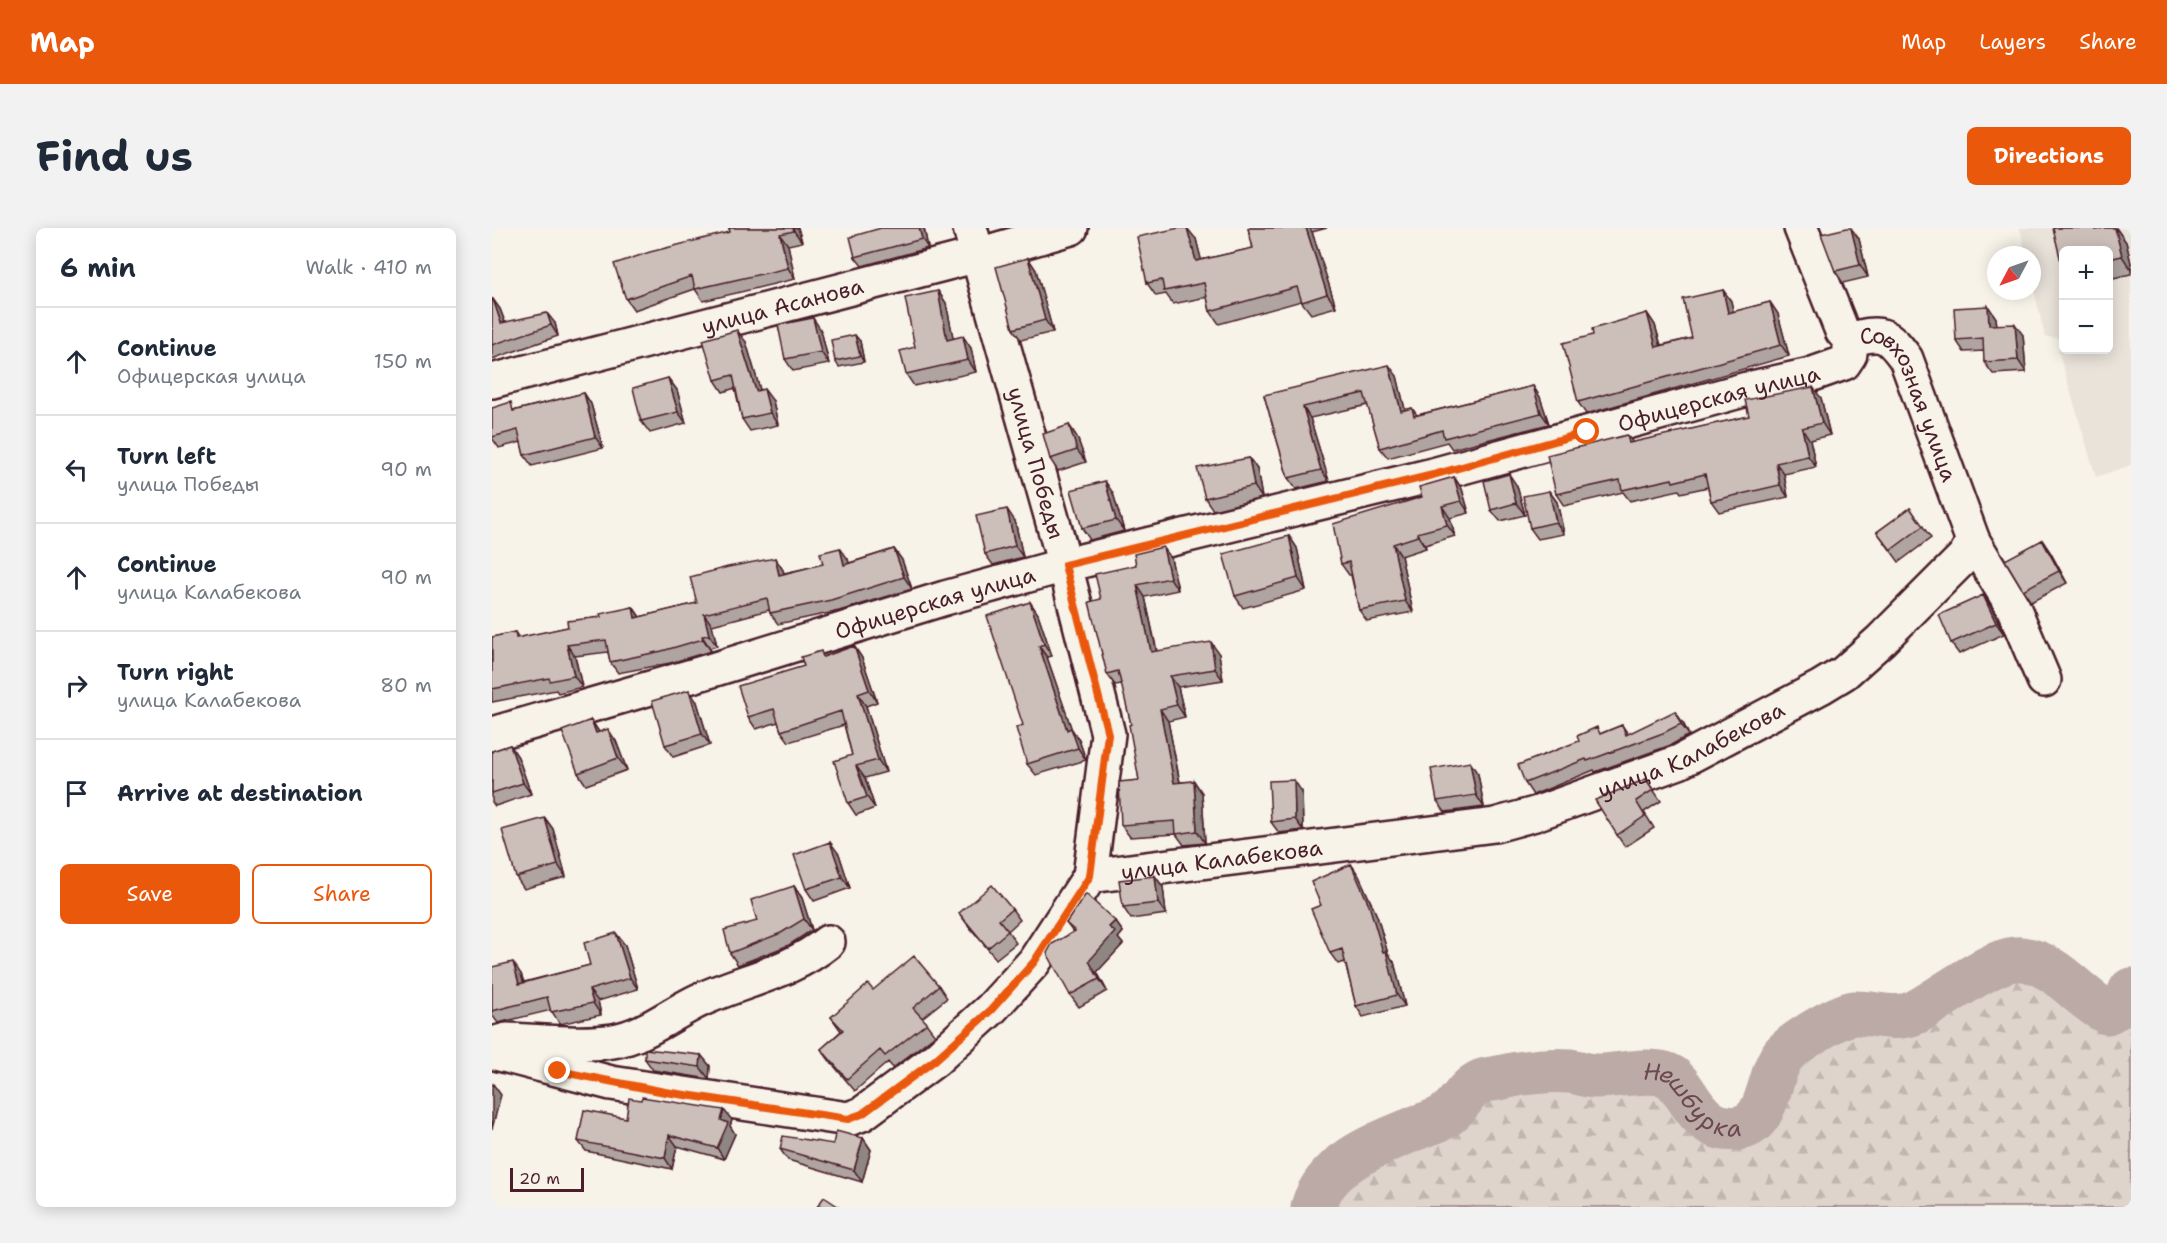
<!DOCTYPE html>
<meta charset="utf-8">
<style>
:root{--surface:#fff;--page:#f2f2f3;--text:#1f2937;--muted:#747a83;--line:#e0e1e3;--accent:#ea580c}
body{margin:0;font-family:"Shantell Sans",sans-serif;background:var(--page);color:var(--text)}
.controls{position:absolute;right:18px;top:18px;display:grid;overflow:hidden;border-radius:9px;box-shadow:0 3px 15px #0003}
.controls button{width:54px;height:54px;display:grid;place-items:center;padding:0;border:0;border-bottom:2px solid var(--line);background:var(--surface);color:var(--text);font:30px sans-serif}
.compass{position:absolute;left:1495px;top:18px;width:54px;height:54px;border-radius:50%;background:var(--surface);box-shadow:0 3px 15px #0003;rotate:229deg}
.scale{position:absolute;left:18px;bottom:15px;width:74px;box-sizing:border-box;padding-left:6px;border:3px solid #4a1f2b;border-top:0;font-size:16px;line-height:21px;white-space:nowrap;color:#4a1f2b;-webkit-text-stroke:4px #f7f3e8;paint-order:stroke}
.stop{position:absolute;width:18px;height:18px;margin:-14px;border:4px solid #ea580c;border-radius:50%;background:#fff}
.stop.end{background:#ea580c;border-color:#fff;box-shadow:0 2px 6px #0008}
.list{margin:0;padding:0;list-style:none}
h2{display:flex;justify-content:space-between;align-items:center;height:78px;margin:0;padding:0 24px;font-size:26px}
h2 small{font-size:20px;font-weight:400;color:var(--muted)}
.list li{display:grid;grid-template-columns:39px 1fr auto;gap:18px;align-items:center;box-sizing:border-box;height:108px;padding:0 24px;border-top:2px solid var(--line)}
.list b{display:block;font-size:22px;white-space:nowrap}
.list p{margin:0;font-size:20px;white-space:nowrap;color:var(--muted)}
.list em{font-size:20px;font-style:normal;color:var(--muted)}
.actions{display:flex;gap:12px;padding:18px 24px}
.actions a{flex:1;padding:14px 0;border:2px solid var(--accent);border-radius:9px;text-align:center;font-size:21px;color:var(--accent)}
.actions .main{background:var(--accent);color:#fff}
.icon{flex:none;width:33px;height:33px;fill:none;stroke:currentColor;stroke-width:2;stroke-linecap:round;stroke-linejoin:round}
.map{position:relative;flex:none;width:1639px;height:979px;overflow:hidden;border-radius:9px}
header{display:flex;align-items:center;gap:36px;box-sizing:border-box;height:84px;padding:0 30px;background:var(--accent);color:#fff}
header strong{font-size:28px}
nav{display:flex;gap:33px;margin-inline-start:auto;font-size:21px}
.intro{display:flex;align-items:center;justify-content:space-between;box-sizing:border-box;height:144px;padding:0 36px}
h1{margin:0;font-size:42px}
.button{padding:15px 27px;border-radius:9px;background:var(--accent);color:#fff;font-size:21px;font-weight:700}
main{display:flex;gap:36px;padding:0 36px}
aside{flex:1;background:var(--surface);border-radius:9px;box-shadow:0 3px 15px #0003}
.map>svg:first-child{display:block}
</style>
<header>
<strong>Map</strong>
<nav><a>Map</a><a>Layers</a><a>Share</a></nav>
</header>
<div class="intro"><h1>Find us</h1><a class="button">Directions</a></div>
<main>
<aside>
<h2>6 min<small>Walk · 410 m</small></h2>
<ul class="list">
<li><svg class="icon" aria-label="ahead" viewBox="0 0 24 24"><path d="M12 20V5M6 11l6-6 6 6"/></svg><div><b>Continue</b><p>Офицерская улица</p></div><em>150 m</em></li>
<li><svg class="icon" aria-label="left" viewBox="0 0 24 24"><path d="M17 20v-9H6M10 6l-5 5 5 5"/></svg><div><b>Turn left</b><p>улица Победы</p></div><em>90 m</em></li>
<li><svg class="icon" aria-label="ahead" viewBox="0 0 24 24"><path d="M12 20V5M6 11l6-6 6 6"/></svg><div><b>Continue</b><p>улица Калабекова</p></div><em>90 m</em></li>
<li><svg class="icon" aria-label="right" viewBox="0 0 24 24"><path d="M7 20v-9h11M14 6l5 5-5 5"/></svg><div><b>Turn right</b><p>улица Калабекова</p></div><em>80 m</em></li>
<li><svg class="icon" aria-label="arrive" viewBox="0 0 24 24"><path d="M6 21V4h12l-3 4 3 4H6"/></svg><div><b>Arrive at destination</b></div></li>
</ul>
<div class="actions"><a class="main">Save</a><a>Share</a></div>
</aside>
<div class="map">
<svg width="1639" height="979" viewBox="0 0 1639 979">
<defs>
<pattern id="forest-firs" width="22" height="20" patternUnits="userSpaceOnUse" patternTransform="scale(1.5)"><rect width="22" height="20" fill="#ded4cc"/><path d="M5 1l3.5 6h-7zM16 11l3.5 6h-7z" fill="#c0b6af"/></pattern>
</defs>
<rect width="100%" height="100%" fill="#f7f3e8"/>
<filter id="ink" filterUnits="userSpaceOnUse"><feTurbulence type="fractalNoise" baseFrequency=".0167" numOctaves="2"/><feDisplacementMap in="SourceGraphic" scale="12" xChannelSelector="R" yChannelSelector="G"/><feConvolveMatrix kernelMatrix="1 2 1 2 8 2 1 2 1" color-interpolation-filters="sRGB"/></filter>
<g filter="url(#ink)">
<!-- built -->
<path fill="#eae3da" d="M1528,0h111v237l-35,12 -38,-127h50v-100h-44l-1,88 -18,-1 -13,-56v-26h-6z"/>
<!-- forest -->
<path fill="url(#forest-firs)" stroke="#947a7c" stroke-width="1.5" d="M1530,731c18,7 36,14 51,26 13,9 20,20 34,27l19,-10 5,-12v217h-818l4,-14 24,-29 69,-34 30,-11 11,-7 9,-14 20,-17 52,-11 37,1 25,5 52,-4 22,2 11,11 18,28 30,15h13l20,-13 24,-61 40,-29 29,-12 35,4 26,-4 74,-46z"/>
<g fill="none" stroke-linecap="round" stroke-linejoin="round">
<!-- river -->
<path stroke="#bcaaa7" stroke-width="45" id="s1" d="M821,979c13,-43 59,-61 98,-77 12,-6 29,-8 39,-18 11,-9 16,-23 30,-30 6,-3 16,-3 23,-5 23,-5 43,-8 67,-6 8,1 16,4 23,5 24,1 49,-8 72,-2 23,6 28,60 73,54 33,-4 29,-54 46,-74 11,-12 54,-39 70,-41 20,-1 42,9 62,-1 26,-13 78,-56 106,-53 35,4 57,39 85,53l19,-10 5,-12"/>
<defs>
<g id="minor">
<path id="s2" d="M478,0l95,337 43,169 -18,142"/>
<path id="s3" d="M1309,0l41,103 8,9c30,-9 37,-8 56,19l67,182 40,66 31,73"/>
<path id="s4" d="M0,153l486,-126 93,-27"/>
<path id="s5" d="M0,506l217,-63 236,-73 120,-33 368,-90 314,-86 63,-14 34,-12 6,-9v-14"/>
<path d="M0,816l15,-4c34,1 72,6 106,1 32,-5 57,-27 87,-41 43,-20 90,-27 128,-58"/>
<path id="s6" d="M0,824l119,31 237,36 14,-5 73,-54 56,-51 43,-47 56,-86 405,-51 40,-11 144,-52 142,-75 23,-14 37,-33 84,-84 8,-15"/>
</g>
</defs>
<!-- minor casing -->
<use href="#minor" stroke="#4a1f2b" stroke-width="38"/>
<!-- minor -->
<use href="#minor" stroke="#f7f3e8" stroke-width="33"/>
</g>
<!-- wall -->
<path fill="#afa49f" stroke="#4a1f2b" stroke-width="1.5" d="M237,0h69l4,14 -14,3 7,34 -92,22 -8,-12 -61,21 -8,-11 104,-67z
M389,0h43l4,20 -66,18 -7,-9z
M756,0h79l-15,4 24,75 -25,7 -10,-13 -82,23 -9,-13 -3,-14 -34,7 -7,-10 -10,2 -9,-13 49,-44 5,21 52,-12z
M1561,0h63l10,14 5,21v11l-22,5v-29h-45v21z
M1367,11l9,38 -25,6 -8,-12z
M536,30l8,12 17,62 -32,8 -8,-11z
M1231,62l8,11 2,11 37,-10 8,12 11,42 -203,58 -8,-12 15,-67 54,-22 8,12 6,20 31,-7z
M446,63l8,12 7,35 18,10 5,24 -62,14 -8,-12 9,-27z
M0,71l8,10 5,13 50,1 3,13 -66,23z
M1496,78l8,12 1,7 26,10 3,37 -33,2 -9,-12v-11l-20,1 -8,-12z
M329,102l8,34 -36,7 -8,-12z
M368,113l4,21 -25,5 -4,-6z
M254,114l14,48 13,11 5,24 -28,6 -8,-12 -7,-31 -12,4 -8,-12z
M905,148l8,34 7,-2 5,7 116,-29 7,11 9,27 -97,25 -5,-7 -59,16 -8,-10 -12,-43 -58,13 19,63 -33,8 -8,-11 -24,-83z
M176,150l9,12 9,33 -36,10 -9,-12z
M92,165l7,11 12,44 -71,18 -8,-11 -3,-13 -22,6 -7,-10v-30l24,2z
M1329,170l9,37 -20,5 6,27 -32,7 4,23 -69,15 -8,-11 -3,-14 -27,6 -2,-3 -49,11 -7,-9 -59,14 -8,-12 71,-59 6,8 116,-27z
M577,197l8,12 9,25 -28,9 -8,-12z
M757,230l8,11 5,29 -49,12 -8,-12z
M962,249l8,12 7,24 -19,5 5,18 -30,9 1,3 -25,8 12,56 -46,9 -8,-11 -8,-35h-2l-8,-11 81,-67z
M1025,258l8,29 -25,6 -9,-11z
M1057,263l8,11 7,32 -26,5 -8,-11z
M621,265l11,38 -34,9 -8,-12z
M1418,280l21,30 -32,24 -22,-30z
M523,293l8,36 -30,8 -8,-11z
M797,308l8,12 9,42 -63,18 -8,-12z
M1550,312l8,12 17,31 -36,19 -8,-12z
M671,319l8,11 7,32 -33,7 12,54 62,3 4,26 -45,7 7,30 -17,4 12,61 14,-1 8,12 3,50 -21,2 -8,-11 -46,3 -9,-12 18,-45 -8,-56 -9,-40 -7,1 -8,-11 -6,-75 35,-34z
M402,321l8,11 10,29 -73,22 -61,13 -8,-11 -1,-3 -57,15 5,21 -7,2 1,3 -41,12 -52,10 -8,-11 -2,-10 -33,4 7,31 -24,6 -2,-3 -64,12v-65l23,-5 4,6 49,-11 65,-20 7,10 57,-14 78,-45 8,12 1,3 64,-14 1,4z
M538,374l8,12 14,42 -5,1 24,71 8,12 7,20 -50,15 -9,-11z
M1499,379l13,27 -45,20 -8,-11z
M362,418l8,12 15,44 -11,4 20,66 -21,6 10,30 -19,7 -8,-12 4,-48 -8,-30 -55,17 -8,-11 -3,-9 -22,7 -8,-12 56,-51 21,-9z
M205,474l13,43 -37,12 -8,-12z
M99,492l8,12 17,9 11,29 -41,15 -8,-12z
M1191,495l6,12 -18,10 -76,27 -1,-2 -61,25 -8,-12 77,-50 20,-8 6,9z
M18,517l8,12 13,37 -36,12 -3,-4v-51z
M986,546l6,33 -39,5 -8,-11z
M1154,551l15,22 -17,11 10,16 -29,19 -8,-12z
M810,564l1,38 -24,3 -8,-11z
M53,590l8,11 13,48 -42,12 -8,-12z
M347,626l11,34 -36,13 -8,-12z
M859,636l8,12 18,40 11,38 6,8 11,44 -42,11 -7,-11 -11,-44 -7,2 -8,-11 -9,-48z
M663,648l8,11 3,27 -35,5 -8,-12z
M302,658l8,12 10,32 -23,15 -51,20 -8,-12 27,-32z
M520,681l8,11 -12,11 8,12 -20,16 -29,-35 -8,-11z
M623,693l8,11 -5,6 5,6 -26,28 10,19 -28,16 -9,-12 3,-63 -7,-9z
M133,717l13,44 -40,12 3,14 -41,9 -9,-14 -53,13 -6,-8v-48l29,7 3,8 66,-17z
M447,758l8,12 -25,20 13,17 -42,33 -5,-6 -33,29 -26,-31 -8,-11 20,-18 -10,-14 42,-27z
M209,827l9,11 -1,13 -56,-9 -8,-11z
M134,890l106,2 -2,6 5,8 -11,25 -47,-13 -5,23 -86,-18 -8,-10z
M371,910l8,12 -9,32 -74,-22 -8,-11 53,-5z"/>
<!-- shaded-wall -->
<path fill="#8f8682" stroke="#4a1f2b" stroke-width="1.5" d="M301,0h5l4,14 -8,-11z
M427,0h5l4,20 -6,-9z
M695,0l9,11 9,35 -9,-13z
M814,0h4l2,4 24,75 -9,-13z
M1359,0l8,11 9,38 -8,-12z
M1623,0h1l10,14 5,21v7l-9,-14z
M288,6l8,11 7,34 -7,-11z
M536,30l8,12 17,62 -8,-12z
M1231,62l8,11 5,24 -8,-12z
M446,63l8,12 10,48 -9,-11z
M1,71l7,10 9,24 -8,-10z
M1278,74l8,12 11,42 -8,-11z
M1496,78l8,12 1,19 -8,-12z
M55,85l8,10 3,13 -7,-11z
M1155,85l8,12 9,33 -8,-11z
M321,90l8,12 8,34 -8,-12z
M1523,96l8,11 3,37 -8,-12z
M245,102l9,12 18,61 -8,-12z
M363,107l5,6 4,21 -4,-6z
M471,108l8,12 5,24 -8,-12z
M897,137l8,11 11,46 -7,-11z
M176,150l9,12 9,33 -8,-11z
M1041,158l7,11 9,27 -8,-11z
M1321,159l8,11 9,37 -8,-12z
M272,161l9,12 5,24 -8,-12z
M92,165l7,11 12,44 -8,-11z
M811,179l7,11 19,63 -8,-11z
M577,197l8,12 9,25 -9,-12z
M1310,200l8,12 6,27 -8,-11z
M757,230l8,11 5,29 -8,-12z
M1284,235l8,11 4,23 -8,-12z
M1017,246l8,12 8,29 -9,-12z
M962,249l8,12 7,24 -8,-12z
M613,253l8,12 11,38 -8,-11z
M1057,263l8,11 7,32 -8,-12z
M950,278l8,12 5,18 -8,-11z
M515,281l8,12 8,36 -8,-11z
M925,305l8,12 1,3 -8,-12z
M797,308l8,12 9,42 -8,-12z
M1550,312l8,12 17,31 -8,-12z
M901,316l8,12 12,56 -8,-11z
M671,319l8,11 7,32 -8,-12z
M348,320l8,11 4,17 -8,-11z
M402,321l8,11 10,29 -8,-12z
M283,330l8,12 4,16 -8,-11z
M645,357l8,12 14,66 -8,-11z
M1491,367l8,12 13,27 -8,-11z
M538,374l8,12 14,42 -8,-12z
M141,379l8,12 -6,-1z
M212,386l8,11 5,21 -8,-11z
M210,408l8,12 1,3 -8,-12z
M719,414l8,12 4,26 -8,-11z
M75,417l8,11 7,31 -8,-11z
M362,418l8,12 15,44 -8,-12z
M547,418l8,11 25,73 -1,-2 8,12 7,20 -8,-12 -11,-18z
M678,448l8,11 7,30 -8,-12z
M197,462l8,12 13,43 -8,-11z
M366,466l8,12 20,66 -8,-12z
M668,481l8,12 14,73 -8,-11z
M1183,483l8,12 6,12 -8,-11z
M99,492l8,12 -3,1z
M116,501l8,12 11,29 -9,-12z
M18,517l8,12 13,37 -8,-11z
M978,534l8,12 6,33 -8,-12z
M364,538l9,12 10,30 -8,-11z
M802,552l8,12 1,38 -8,-11z
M702,553l8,12 3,50 -8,-12z
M53,590l8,11 13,48 -8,-12z
M338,614l9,12 11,34 -8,-11z
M859,636l8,12 18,40 11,38 6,8 11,44 -8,-11 -14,-43z
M663,648l8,11 3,27 -8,-11z
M302,658l8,12 10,32 -8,-11z
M623,693l8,11 -5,6 5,6 -26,28 10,19 -8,-12 -10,-18 20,-34z
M124,705l9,12 13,44 -8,-11z
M21,734l8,12 6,21 -8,-11z
M97,762l9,11 3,14 -8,-12z
M209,827l9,11 -1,13 -9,-12z
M1,856l8,11 -9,34v-41z
M232,882l8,10 -2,6 5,8 -11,25 -7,-11 4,-28z
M177,907l8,11 -5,23 -7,-11z
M371,910l8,12 -9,32 -8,-12z"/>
<!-- building -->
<path fill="#ccbfb9" stroke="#4a1f2b" stroke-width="1.5" d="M237,0h64l1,3 -14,3 8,34 -93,21 -3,-13 -66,23 -12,-35 36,-12 80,-20z
M389,0h38l3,11 -67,18 -5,-20z
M687,0h8l9,33 57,-13 -5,-20h58l21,66 -25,8 -5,-15 -87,24 -6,-28 -40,8 -2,-11 -15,3 -10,-46z
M1355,0h4l9,37 -25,6 -14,-37z
M1561,0h43v2l7,-2h12l7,28 -13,3v-9h-45l-1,20z
M536,30l17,62 -32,9 -17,-62z
M1231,62l5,23 42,-11 11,43 -203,57 -15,-59 30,-8 -1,-6 55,-16 9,34 36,-9 -9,-39z
M446,63l9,49 16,-4 5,24 -62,14 -6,-23 15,-4 -10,-49z
M0,71h1l8,24 46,-10 4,12 -59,20z
M1496,78l1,19 26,-1 3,36 -34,2 -1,-24 -27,2 -2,-32z
M321,90l8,34 -36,7 -7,-34z
M245,102l19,61 8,-2 6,24 -28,6 -9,-44 -18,5 -12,-40z
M363,107l5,21 -25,5 -4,-21z
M897,137l12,46 11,-3 2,8 119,-30 8,27 -97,25 -2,-8 -62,18 -16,-55 -61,14 18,63 -33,8 -24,-83z
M176,150l10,34 -37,9 -8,-33z
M1321,159l9,36 -20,5 6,28 -32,7 4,22 -69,16 -6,-27 -32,8 -1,-3 -50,11 -2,-10 -64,14 -9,-39 80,-20 2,8 120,-27 -4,-16z
M92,165l11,44 -71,18 -6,-25 -26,7v-29l19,-6 2,9z
M577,197l8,25 -27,9 -7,-25z
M757,230l5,28 -49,12 -8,-30z
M1017,246l7,29 -25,7 -7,-29z
M962,249l7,24 -19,5 5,19 -30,8 1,3 -25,8 12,57 -46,9 -10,-48 -8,2 -8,-40 89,-27 -3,-10z
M613,253l11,39 -34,8 -11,-38z
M1057,263l7,31 -26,6 -7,-32z
M1418,280l13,18 -32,24 -14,-18z
M515,281l8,37 -30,8 -9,-38z
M797,308l9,42 -63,18 -12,-42z
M1550,312l17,31 -36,19 -18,-30z
M671,319l7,31 -33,7 14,67 60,-10 4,27 -45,7 7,29 -17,4 14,74 20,-2 3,50 -21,3 -1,-13 -54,4 -2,-43 20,-2 -10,-55 2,-1 -13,-53 -11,3 -18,-72 12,-3 -6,-25 41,-9 -2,-11z
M348,320l4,17 50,-16 10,28 -73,23 -61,13 -3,-15 -63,16 5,21 -7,1 1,3 -41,12 -52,11 -4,-22 -39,5 7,31 -24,5 -1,-3 -57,11v-52l23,-5 1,6 52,-11 -1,-6 34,-4 -1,-3 33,-7 2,11 62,-15 -7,-26 38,-10 47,-9 4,17 44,-11 -3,-11z
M1491,367l13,28 -45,20 -12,-28z
M538,374l14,42 -5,2 28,84 4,-2 7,20 -51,16 -11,-36 7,-3 -36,-109z
M362,418l15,44 -11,4 20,66 -22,6 11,31 -19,6 -14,-42 18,-6 -11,-44 -60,20 -7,-22 -26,8 -10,-31 66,-20 -3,-9 20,-6 2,6z
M197,462l13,44 -37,11 -13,-44z
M1183,483l6,13 -18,9 -76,28 -1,-2 -61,24 -7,-18 61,-24 -2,-5 20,-9 3,7 22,-9 4,10z
M99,492l5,13 12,-4 10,29 -40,15 -16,-42z
M18,517l13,38 -31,10v-42z
M978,534l6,33 -39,6 -6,-32z
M1154,551l7,11 -17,11 9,15 -28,19 -22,-35z
M802,552l1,39 -24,3 -2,-41z
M53,590l13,47 -42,12 -14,-47z
M338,614l12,35 -36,12 -12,-34z
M859,636l18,41 14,47 3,-1 11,44 -41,11 -14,-57 -12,4 -19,-44 10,-4 -10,-23z
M663,648l3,27 -35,4 -4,-27z
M500,657l20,24 -13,11 9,11 -20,17 -29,-35z
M302,658l10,33 -23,14 -51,20 -6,-23 33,-9 -6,-21z
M594,666l29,27 -6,6 6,5 -26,29 10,18 -29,16 -23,-42 5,-9 23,-13 -9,-8z
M124,705l14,45 -41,12 4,13 -42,9 -4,-15 -55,14v-44l21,-5 6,22 71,-19 -6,-22z
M422,728l25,30 -26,22 14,15 -42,33 -5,-6 -33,29 -26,-30 22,-19 -12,-13 37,-33 5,6z
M153,821l56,6 -1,12 -55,-8z
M150,869l82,13 -3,10 7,3 -11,25 -48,-13 -4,23 -87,-17 6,-31 42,8 3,-20 12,2z
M344,903l27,7 -9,32 -74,-21 3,-13 50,8z
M332,969l15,10h-22z"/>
</g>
<g fill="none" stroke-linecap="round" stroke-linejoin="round" filter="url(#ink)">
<!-- route -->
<path stroke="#ea580c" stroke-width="8" d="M66,843l107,21 183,27 14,-5 73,-54 56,-50 43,-48 56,-86 18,-142 -43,-169 368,-90 154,-43"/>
</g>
<g text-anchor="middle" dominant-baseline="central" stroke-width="4.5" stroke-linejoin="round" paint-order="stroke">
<!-- street labels -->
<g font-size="22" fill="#4a1f2b" stroke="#f7f3e8">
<text stroke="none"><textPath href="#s4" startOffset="300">улица Асанова</textPath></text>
<text stroke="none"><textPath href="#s5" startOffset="1272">Офицерская улица</textPath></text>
<text stroke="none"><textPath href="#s3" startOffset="226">Совхозная улица</textPath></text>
<text stroke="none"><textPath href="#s2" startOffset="244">улица Победы</textPath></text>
<text stroke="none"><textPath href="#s5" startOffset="462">Офицерская улица</textPath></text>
<text stroke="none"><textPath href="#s6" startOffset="1329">улица Калабекова</textPath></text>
<text stroke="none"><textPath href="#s6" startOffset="843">улица Калабекова</textPath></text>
</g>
<!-- water labels -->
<g font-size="24" font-style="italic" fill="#6c4950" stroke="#f7f3e8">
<text stroke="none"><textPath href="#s1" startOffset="441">Нешбурка</textPath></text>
</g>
</g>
</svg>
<div class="controls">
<button>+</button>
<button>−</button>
</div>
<svg class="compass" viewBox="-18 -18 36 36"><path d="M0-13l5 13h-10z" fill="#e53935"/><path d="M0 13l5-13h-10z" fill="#747a83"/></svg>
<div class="scale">20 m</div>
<div class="stop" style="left:1095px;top:204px"></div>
<div class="stop end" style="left:66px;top:843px"></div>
</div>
</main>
